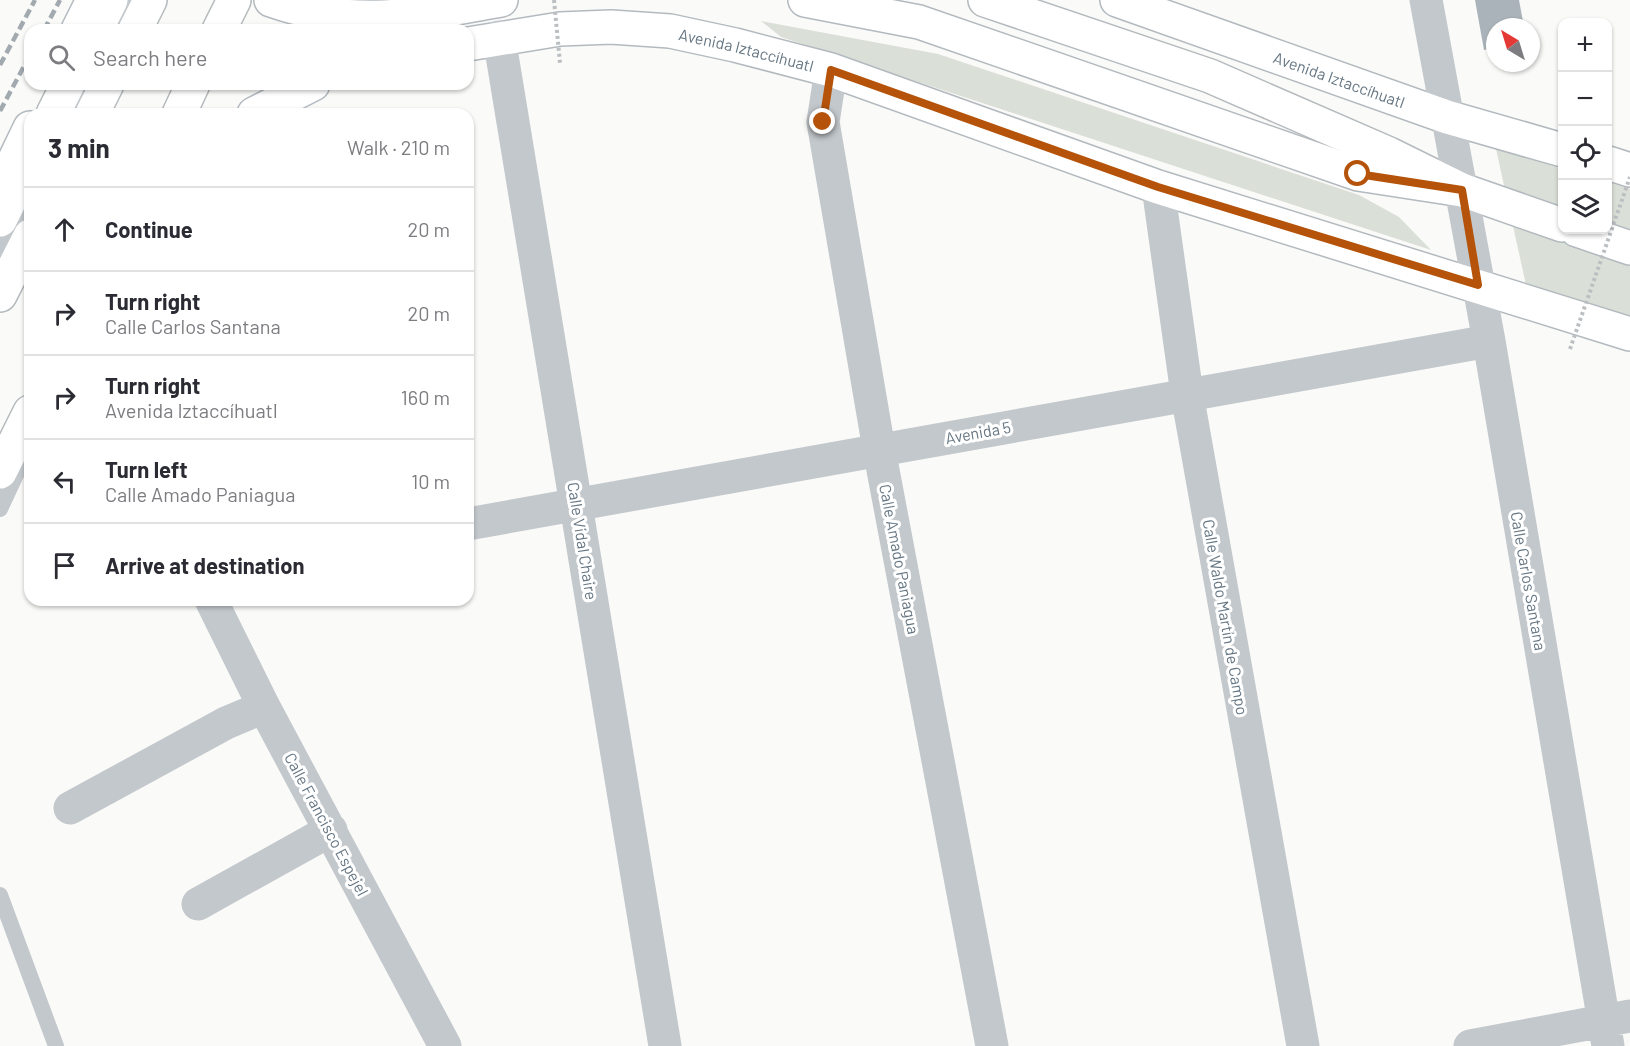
<!DOCTYPE html>
<meta charset="utf-8">
<style>
:root{--surface:#fff;--page:#f2f2f3;--text:#2b2b33;--muted:#7c7c81;--line:#e1e1e2}
body{margin:0;font-family:Barlow,sans-serif;background:var(--page);color:var(--text)}
.controls{position:absolute;right:18px;top:18px;display:grid;overflow:hidden;border-radius:12px;box-shadow:0 2px 4px #0004}
.controls button{width:54px;height:54px;display:grid;place-items:center;padding:0;border:0;border-bottom:2px solid var(--line);background:var(--surface);color:var(--text);font:30px sans-serif}
.compass{position:absolute;left:1486px;top:18px;width:54px;height:54px;border-radius:50%;background:var(--surface);box-shadow:0 2px 4px #0004;rotate:322deg}
.stop{position:absolute;width:18px;height:18px;margin:-14px;border:4px solid #b45309;border-radius:50%;background:#fff}
.stop.end{background:#b45309;border-color:#fff;box-shadow:0 2px 6px #0008}
.list{margin:0;padding:0;list-style:none}
h2{display:flex;justify-content:space-between;align-items:center;height:78px;margin:0;padding:0 24px;font-size:26px}
h2 small{font-size:20px;font-weight:400;color:var(--muted)}
.list li{display:grid;grid-template-columns:39px 1fr auto;gap:18px;align-items:center;box-sizing:border-box;height:84px;padding:0 24px;border-top:2px solid var(--line)}
.list b{display:block;font-size:22px;white-space:nowrap}
.list p{margin:0;font-size:20px;white-space:nowrap;color:var(--muted)}
.list em{font-size:20px;font-style:normal;color:var(--muted)}
.icon{flex:none;width:33px;height:33px;fill:none;stroke:currentColor;stroke-width:2;stroke-linecap:round;stroke-linejoin:round}
.map{position:relative;flex:none;width:1630px;height:1046px;overflow:hidden}
.search{position:absolute;background:var(--surface);box-shadow:0 2px 4px #0004;left:24px;top:24px;width:450px;height:66px;display:flex;align-items:center;gap:15px;box-sizing:border-box;padding:0 21px;border-radius:18px;color:var(--muted);font-size:22px}
.panel{position:absolute;background:var(--surface);box-shadow:0 2px 4px #0004;left:24px;top:108px;width:450px;height:498px;border-radius:18px}
.map>svg:first-child{display:block}
</style>
<div class="map">
<svg width="1630" height="1046" viewBox="0 0 1630 1046">
<rect width="100%" height="100%" fill="#fafaf8"/>
<!-- green -->
<path fill="#dadfd7" d="M761,21l177,33 421,141 40,22 32,33 -650,-213z
M1496,149l66,20v61h46v-48l22,7v134l-104,-38z"/>
<!-- building -->
<path fill="#aab3b9" d="M1475,0h44l5,27h-29v21l-11,2z"/>
<g fill="none" stroke-linecap="round" stroke-linejoin="round">
<defs>
<g id="secondary">
<path d="M271,0c85,30 145,15 230,0"/>
<path d="M805,0l114,22 439,152 104,16 100,35"/>
<path id="s1" d="M1117,0l330,117 115,33"/>
<path d="M78,30l15,-30"/>
<path id="s2" d="M468,44l92,-15 51,-2 59,4 65,14 96,25 327,117 472,147"/>
<path d="M254,114l59,-30"/>
<path d="M1608,163l22,7"/>
<path d="M2,186l28,-58"/>
<path d="M1577,230l53,18"/>
</g>
<path id="primary" d="M985,0l225,76 179,78 73,36"/>
<path id="highway" d="M96,30l15,-30
M135,30l15,-30
M219,30l15,-30
M53,114l15,-30
M92,114l15,-30
M179,114l14,-30
M0,220l30,-60
M0,295l30,-59
M0,472l30,-60"/>
</defs>
<!-- secondary casing -->
<use href="#secondary" stroke="#b3babf" stroke-width="36"/>
<!-- primary casing -->
<use href="#primary" stroke="#b5babe" stroke-width="36"/>
<!-- highway casing -->
<use href="#highway" stroke="#b4b9bd" stroke-width="36"/>
<!-- lane -->
<path stroke="#c3c8cc" stroke-width="16" d="M115,30l21,-30
M71,114l16,-30
M0,253l21,-42
M0,509l21,-45
M0,895l56,151"/>
<!-- street -->
<path stroke="#c3c8cc" stroke-width="33" d="M1426,0l63,341 119,705
M499,37l166,1009
M831,70l-8,52 56,327 113,597
M1158,187l29,207 116,652
M468,524l1021,-183
M211,600l53,107 181,339
M70,808l156,-85 38,-16
M198,904l133,-74
M1470,1046l160,-30"/>
<!-- secondary -->
<use href="#secondary" stroke="#fff" stroke-width="33"/>
<!-- primary -->
<use href="#primary" stroke="#fff" stroke-width="33"/>
<!-- highway -->
<use href="#highway" stroke="#fff" stroke-width="33"/>
<!-- rail -->
<path stroke="#a2aab0" stroke-width="4.5" stroke-dasharray="9 4.5" stroke-linecap="butt" d="M44,30l16,-30
M0,65l35,-65
M0,111l30,-56"/>
<!-- path-bridge -->
<path stroke="#bbbfc2" stroke-width="4" stroke-dasharray="3 3" stroke-linecap="butt" d="M554,0l6,63
M1570,349l60,-172"/>
</g>
<g fill="none" stroke-linecap="round" stroke-linejoin="round">
<!-- route -->
<path stroke="#b45309" stroke-width="8" d="M823,122l8,-52 327,117 320,98 -16,-95 -104,-16"/>
</g>
<g text-anchor="middle" dominant-baseline="central" stroke-width="6" stroke-linejoin="round" paint-order="stroke">
<!-- street labels -->
<g font-size="16" fill="#657683" stroke="#fff">
<text stroke="none"><textPath href="#s2" startOffset="282">Avenida Iztaccíhuatl</textPath></text>
<text stroke="none"><textPath href="#s1" startOffset="236">Avenida Iztaccíhuatl</textPath></text>
<text transform="translate(978 432) rotate(-10)">Avenida 5</text>
<text transform="translate(583 541) rotate(81)">Calle Vidal Chaire</text>
<text transform="translate(900 559) rotate(79)">Calle Amado Paniagua</text>
<text transform="translate(1529 581) rotate(80)">Calle Carlos Santana</text>
<text transform="translate(1226 617) rotate(80)">Calle Waldo Martín de Campo</text>
<text transform="translate(327 824) rotate(62)">Calle Francisco Espejel</text>
</g>
</g>
</svg>
<div class="controls">
<button>+</button>
<button>−</button>
<button><svg class="icon" aria-label="locate" viewBox="0 0 24 24"><circle cx="12" cy="12" r="6"/><path d="M12 2v4M12 18v4M2 12h4M18 12h4"/></svg></button>
<button><svg class="icon" aria-label="layers" viewBox="0 0 24 24"><path d="M12 4l9 5-9 5-9-5zM3 14l9 5 9-5"/></svg></button>
</div>
<svg class="compass" viewBox="-18 -18 36 36"><path d="M0-13l5 13h-10z" fill="#e53935"/><path d="M0 13l5-13h-10z" fill="#7c7c81"/></svg>
<div class="stop" style="left:1358px;top:174px"></div>
<div class="stop end" style="left:823px;top:122px"></div>
<div class="search"><svg class="icon" aria-label="search" viewBox="0 0 24 24"><circle cx="10" cy="10" r="6"/><path d="M15 15l6 6"/></svg>Search here</div>
<section class="panel">
<h2>3 min<small>Walk · 210 m</small></h2>
<ul class="list">
<li><svg class="icon" aria-label="ahead" viewBox="0 0 24 24"><path d="M12 20V5M6 11l6-6 6 6"/></svg><div><b>Continue</b></div><em>20 m</em></li>
<li><svg class="icon" aria-label="right" viewBox="0 0 24 24"><path d="M7 20v-9h11M14 6l5 5-5 5"/></svg><div><b>Turn right</b><p>Calle Carlos Santana</p></div><em>20 m</em></li>
<li><svg class="icon" aria-label="right" viewBox="0 0 24 24"><path d="M7 20v-9h11M14 6l5 5-5 5"/></svg><div><b>Turn right</b><p>Avenida Iztaccíhuatl</p></div><em>160 m</em></li>
<li><svg class="icon" aria-label="left" viewBox="0 0 24 24"><path d="M17 20v-9H6M10 6l-5 5 5 5"/></svg><div><b>Turn left</b><p>Calle Amado Paniagua</p></div><em>10 m</em></li>
<li><svg class="icon" aria-label="arrive" viewBox="0 0 24 24"><path d="M6 21V4h12l-3 4 3 4H6"/></svg><div><b>Arrive at destination</b></div></li>
</ul>
</section>
</div>
